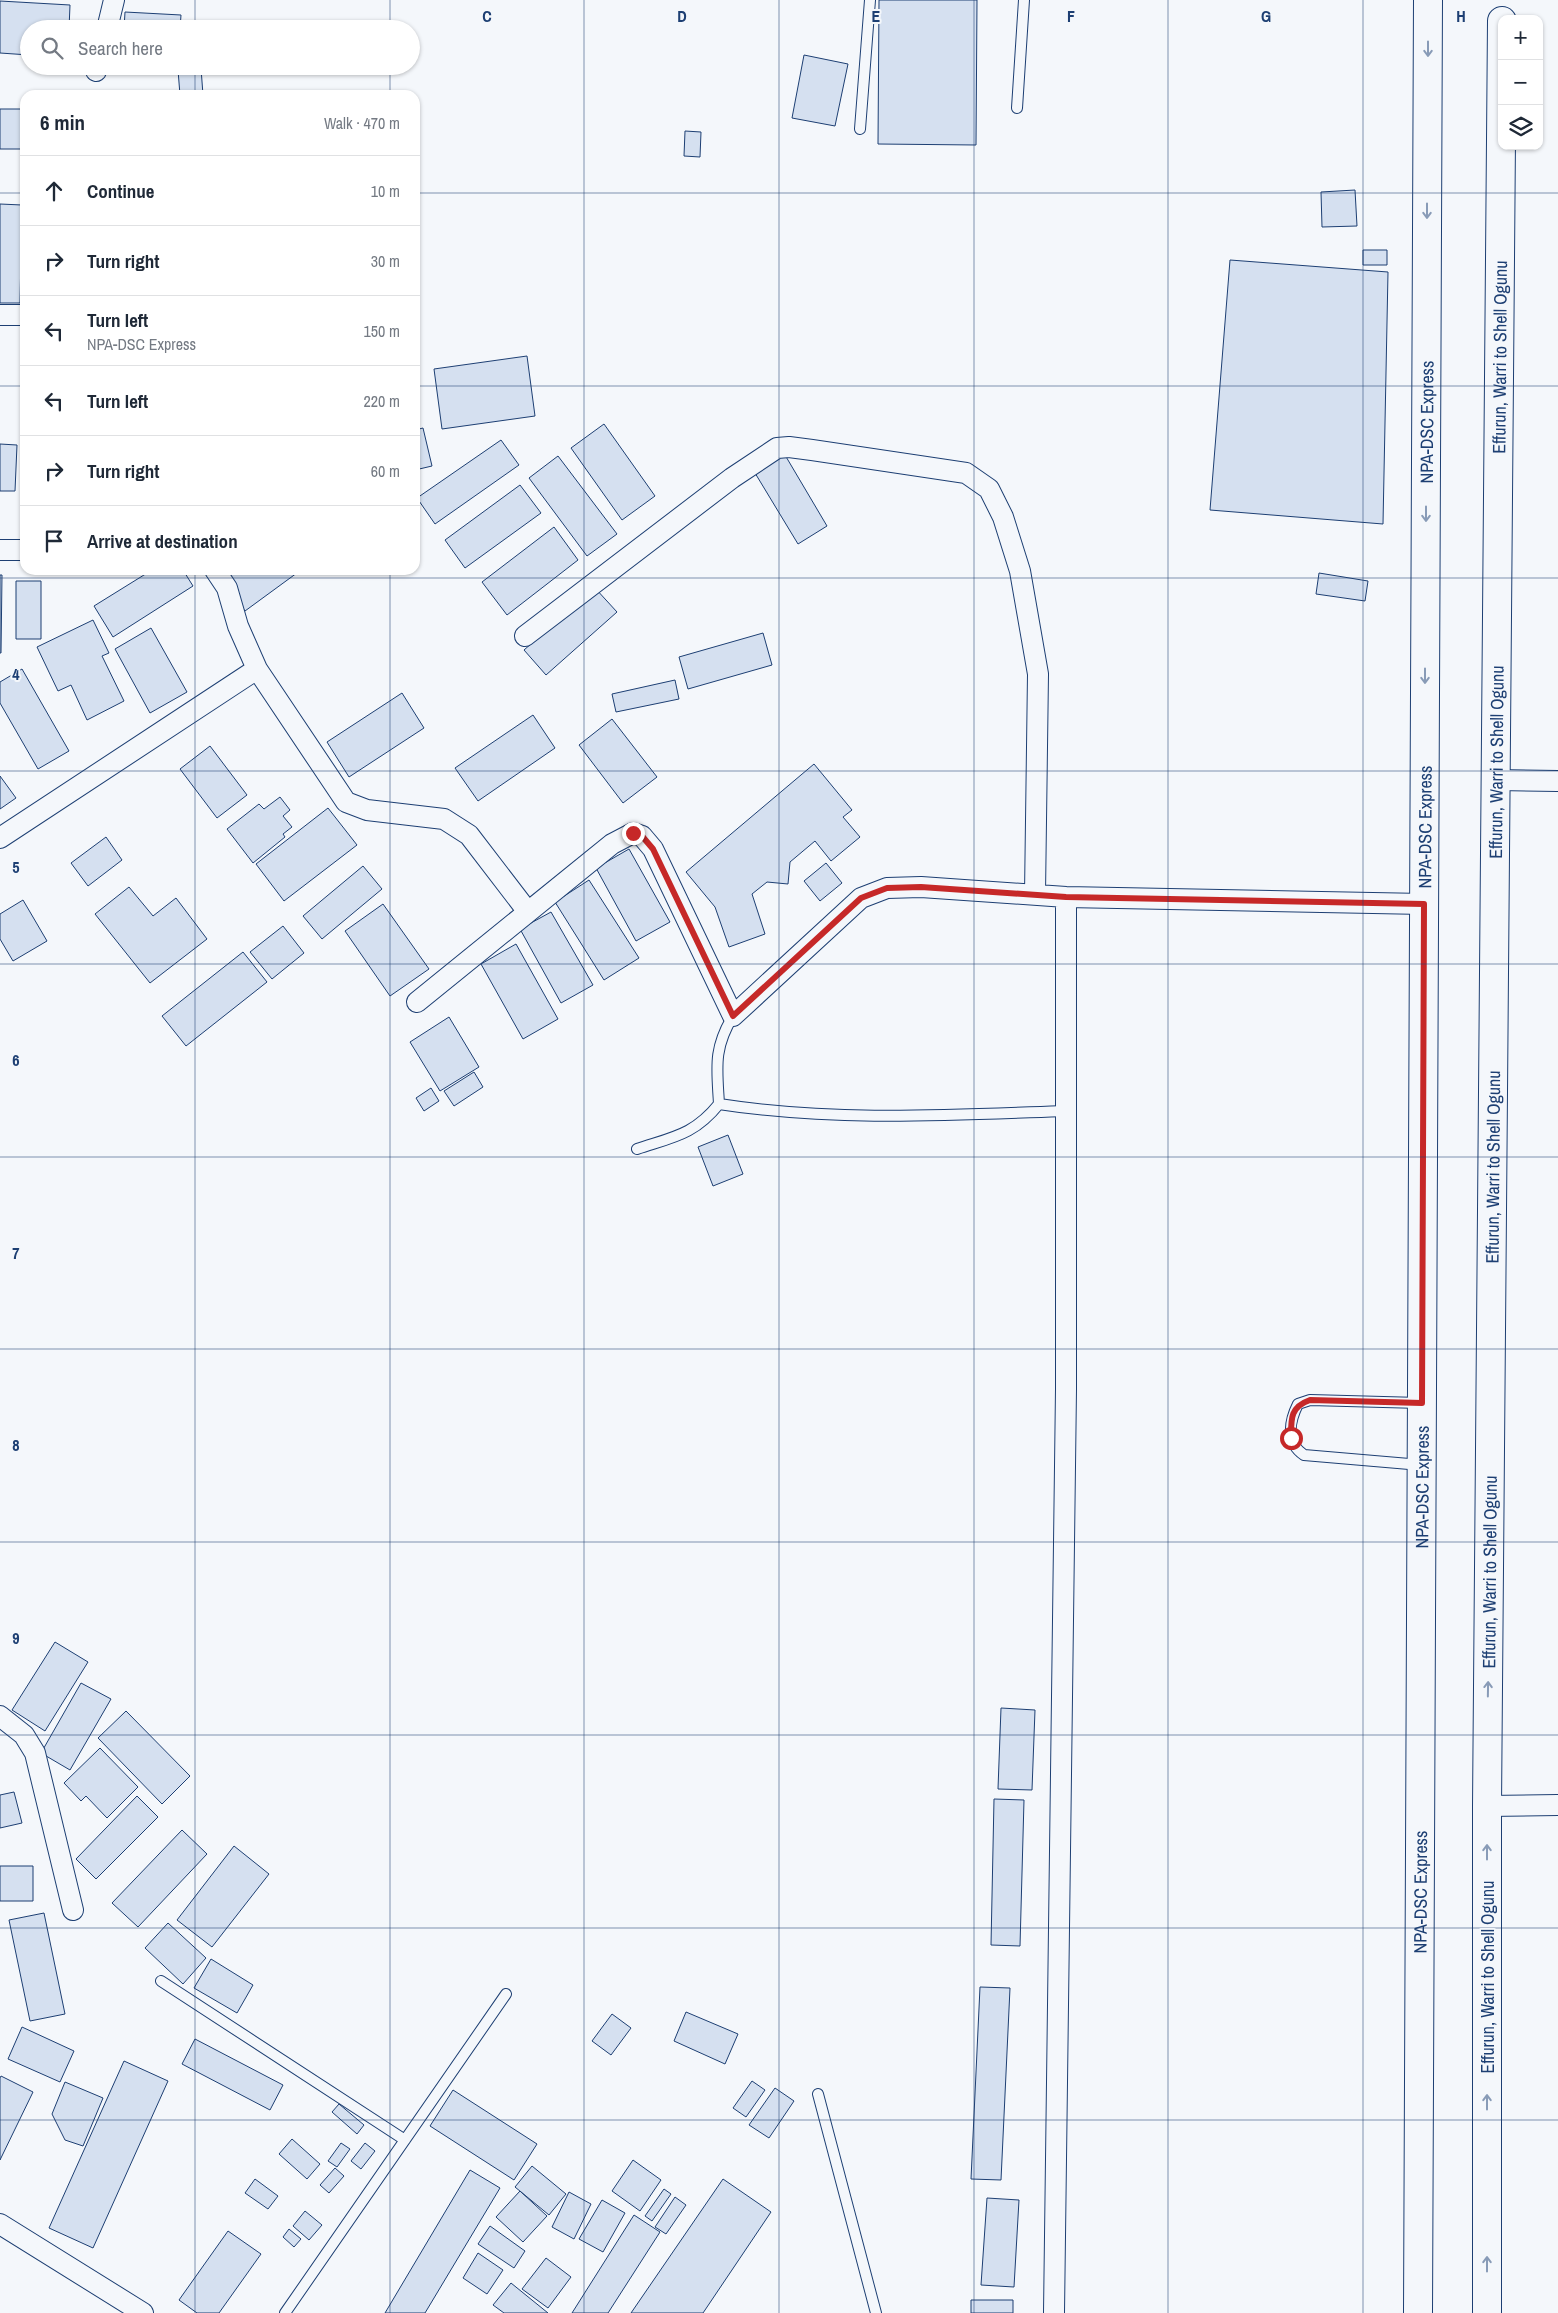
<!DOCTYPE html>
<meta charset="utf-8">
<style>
:root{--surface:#fff;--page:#f6f6f7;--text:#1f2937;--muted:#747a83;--line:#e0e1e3}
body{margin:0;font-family:"Archivo Narrow",sans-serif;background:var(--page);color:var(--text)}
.controls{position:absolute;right:15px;top:15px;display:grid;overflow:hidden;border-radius:10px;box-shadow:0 1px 4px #0004}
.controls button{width:45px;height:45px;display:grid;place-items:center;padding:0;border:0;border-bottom:1px solid var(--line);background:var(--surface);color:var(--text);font:25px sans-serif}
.stop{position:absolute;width:15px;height:15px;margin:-11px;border:4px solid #c62828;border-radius:50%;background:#fff}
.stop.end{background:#c62828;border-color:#fff;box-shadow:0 1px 5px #0008}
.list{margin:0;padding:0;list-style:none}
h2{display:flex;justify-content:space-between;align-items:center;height:65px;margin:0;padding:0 20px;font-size:21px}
h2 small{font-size:16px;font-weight:400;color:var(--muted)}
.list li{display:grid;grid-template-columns:32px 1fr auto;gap:15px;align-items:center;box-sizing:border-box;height:70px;padding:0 20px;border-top:1px solid var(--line)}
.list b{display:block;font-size:19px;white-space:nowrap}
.list p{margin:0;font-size:16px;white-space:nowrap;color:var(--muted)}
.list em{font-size:16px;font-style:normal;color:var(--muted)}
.icon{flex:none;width:28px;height:28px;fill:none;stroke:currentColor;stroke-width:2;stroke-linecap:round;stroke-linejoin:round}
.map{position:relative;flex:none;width:1558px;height:2313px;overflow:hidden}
.search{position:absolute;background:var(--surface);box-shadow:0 1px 4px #0004;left:20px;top:20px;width:400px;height:55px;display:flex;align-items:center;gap:12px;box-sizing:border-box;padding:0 18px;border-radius:28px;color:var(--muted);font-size:19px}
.panel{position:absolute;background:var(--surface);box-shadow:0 1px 4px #0004;left:20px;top:90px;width:400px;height:485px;border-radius:15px}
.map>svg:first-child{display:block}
</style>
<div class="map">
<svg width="1558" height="2313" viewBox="0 0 1558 2313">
<rect width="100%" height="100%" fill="#f4f7fb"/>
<!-- building -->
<path fill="#d5e0f0" stroke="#1d3f73" d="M879,0h98l-1,145 -98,-1z
M0,1l70,4 -1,24h-40v26l-29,-2z
M125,12l56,3 -1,14h-56z
M804,55l44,9 -13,62 -43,-8z
M201,68l2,27h-23l-2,-25z
M0,109h25v40h-25z
M685,131l16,1 -1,25 -16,-1z
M1355,190l2,36 -35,1 -1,-35z
M0,204l22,1 -2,98h-20z
M1363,250h24v15h-24z
M1230,260l158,12 -5,252 -173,-14z
M527,356l8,60 -93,13 -8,-60z
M604,424l51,72 -33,24 -51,-72z
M423,428l9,38 -17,4v-40z
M501,440l18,25 -84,59 -18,-26z
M0,444l17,1 -2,46h-15z
M785,455l42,71 -29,18 -43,-71z
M558,456l59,78 -30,22 -58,-78z
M520,485l21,28 -76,55 -20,-28z
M554,527l24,33 -71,55 -25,-33z
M152,570h31l10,16 -80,51 -19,-31z
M230,570h71l-56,41 -25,-34z
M1319,573l49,8 -3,20 -49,-7z
M0,575h2l-1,78h-1z
M16,581h25v58h-25z
M595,588l22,24 -71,63 -22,-25z
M93,620l16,33 -7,3 22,45 -37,19 -16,-35 -13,6 -21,-44z
M151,628l36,64 -37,21 -35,-64z
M763,633l9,32 -84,24 -9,-32z
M22,669l47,82 -31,18 -38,-66v-21z
M675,680l4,19 -63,13 -4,-18z
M402,693l22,35 -75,49 -22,-35z
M533,715l22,33 -77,53 -23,-33z
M612,719l45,58 -34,26 -44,-58z
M210,746l37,49 -30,23 -37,-49z
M814,764l38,46 -9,7 17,20 -29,24 -16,-20 -25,21 -2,22 -21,-2 -15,12 13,40 -36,13 -14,-40 -29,-35z
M0,776l16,22 -16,11z
M280,797l10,13 -7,6 9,11 -9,7 2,3 -32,26 -26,-34 32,-25 5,5z
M328,808l29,37 -73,56 -28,-37z
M106,837l16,23 -34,26 -17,-23z
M629,849l41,73 -34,19 -40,-73z
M826,863l16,20 -22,18 -16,-20z
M363,866l19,23 -60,50 -19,-23z
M589,880l50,78 -35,22 -49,-78z
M129,887l24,29 23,-18 31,41 -57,44 -55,-69z
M23,900l24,41 -34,20 -13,-22v-25z
M383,904l46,65 -39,27 -45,-65z
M551,912l42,73 -32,18 -41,-74z
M283,926l21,27 -32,26 -22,-27z
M516,944l42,75 -35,20 -42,-75z
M243,952l24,30 -81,64 -24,-30z
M449,1017l30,50 -39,24 -30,-49z
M474,1072l9,15 -29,19 -10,-15z
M431,1088l8,13 -15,10 -8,-13z
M728,1135l15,39 -30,12 -15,-39z
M55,1642l33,20 -43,69 -33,-21z
M81,1683l30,16 -41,71 -29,-17z
M1001,1708l34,2 -3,80 -34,-1z
M126,1711l64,65 -28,28 -64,-66z
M100,1748l38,39 -31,31 -21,-22 -5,5 -17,-18z
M14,1792l8,31 -22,5v-33z
M137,1796l21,21 -62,62 -20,-20z
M994,1799l30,1 -4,146 -29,-1z
M182,1830l25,24 -69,73 -26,-24z
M234,1846l35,28 -57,73 -35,-27z
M0,1866h33v35h-33z
M44,1913l21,101 -35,7 -21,-101z
M168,1923l38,35 -23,26 -38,-36z
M211,1959l42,26 -16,28 -43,-25z
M980,1987l30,1 -9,192 -30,-1z
M686,2012l52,22 -13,30 -51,-23z
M612,2014l19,14 -20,27 -19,-14z
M22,2027l52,24 -14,31 -52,-23z
M195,2039l88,46 -13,25 -88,-46z
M124,2061l44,20 -75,167 -44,-20z
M1,2076l32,16 -33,68v-82z
M752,2081l13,9 -19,27 -13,-9z
M65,2082l38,16 -20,48 -18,-6 -13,-26z
M775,2088l19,13 -25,37 -20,-13z
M453,2090l84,54 -23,36 -84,-54z
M339,2104l25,21 -7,9 -25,-22z
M292,2139l28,25 -13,15 -28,-25z
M341,2143l9,6 -13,18 -9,-6z
M365,2143l10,8 -14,18 -10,-8z
M633,2160l28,20 -21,31 -28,-20z
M532,2166l34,28 -17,21 -34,-28z
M335,2168l9,8 -15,17 -9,-8z
M470,2170l30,18 -75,125h-40z
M255,2179l23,17 -10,13 -23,-16z
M723,2179l48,33 -68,101h-72z
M664,2189l7,5 -19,27 -7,-5z
M520,2191l27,25 -24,26 -27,-25z
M569,2192l22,12 -17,35 -22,-12z
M675,2197l11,8 -20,29 -11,-7z
M987,2198l32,2 -5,87 -33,-2z
M602,2200l23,13 -22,39 -24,-13z
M305,2211l17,14 -13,15 -16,-14z
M634,2215l26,17 -52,81h-36z
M490,2226l35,25 -11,17 -36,-24z
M289,2229l12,10 -7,8 -11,-10z
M228,2231l33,23 -42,59h-22l-18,-13z
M478,2253l25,17 -16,24 -24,-16z
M546,2258l25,19 -23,31 -26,-19z
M511,2283l37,30h-44l-11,-8z
M971,2300h42v13h-42z"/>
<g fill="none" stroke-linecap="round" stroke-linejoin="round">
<defs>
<path id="service" d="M1017,108l7,-108
M860,129l10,-129
M719,1104c115,18 232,11 347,7
M637,1149c36,-12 57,-14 82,-45 -2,-36 -6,-55 14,-88
M1420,1403l-110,-3 -12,4c-9,18 -12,39 6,51l117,10
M161,1981l244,159
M818,2094l58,219
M285,2313l221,-319"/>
<path id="minor" d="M107,29l7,-29
M96,71l1,-5
M0,315h25
M0,550h25
M215,570l12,18 11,38 19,43 89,133 21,8 77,9 25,16 59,77
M525,636l207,-158 45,-30 12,-1 23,3 154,23 23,16 14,28 17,54 18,103 -3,220
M1497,780l61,1
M0,838l257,-169
M417,1002l195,-158 21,-11 9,3 11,13 80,167 128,-118 26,-10 34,-1 145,10 358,7
M0,1716l24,19 11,18 38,157
M1487,1806l71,-1
M0,2224l143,89
M1054,2313l12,-924v-492"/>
<g id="primary">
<path id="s1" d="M1418,2313l10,-2313"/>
<path id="s2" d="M1487,2313v-507l15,-1785"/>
</g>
</defs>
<!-- service casing -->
<use href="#service" stroke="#1d3f73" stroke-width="12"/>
<!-- minor casing -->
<use href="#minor" stroke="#1d3f73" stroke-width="22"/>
<!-- primary casing -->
<use href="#primary" stroke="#1d3f73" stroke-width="30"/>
<!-- service -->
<use href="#service" stroke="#f4f7fb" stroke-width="10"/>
<!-- minor -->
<use href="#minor" stroke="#f4f7fb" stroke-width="20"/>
<!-- primary -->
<use href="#primary" stroke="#f4f7fb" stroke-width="28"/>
</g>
<!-- one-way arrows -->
<defs><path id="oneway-shaft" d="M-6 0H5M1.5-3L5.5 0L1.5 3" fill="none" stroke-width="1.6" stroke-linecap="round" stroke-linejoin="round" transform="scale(1.25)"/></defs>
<g stroke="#889bb7">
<use href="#oneway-shaft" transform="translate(1428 49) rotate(90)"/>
<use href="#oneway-shaft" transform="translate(1427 211) rotate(90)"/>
<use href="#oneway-shaft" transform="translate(1426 514) rotate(90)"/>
<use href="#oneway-shaft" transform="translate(1425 676) rotate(90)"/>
<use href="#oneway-shaft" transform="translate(1488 1689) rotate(-89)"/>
<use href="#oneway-shaft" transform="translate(1487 1852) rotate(-90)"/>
<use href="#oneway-shaft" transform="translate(1487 2102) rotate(-90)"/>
<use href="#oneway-shaft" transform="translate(1487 2264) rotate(-90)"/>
</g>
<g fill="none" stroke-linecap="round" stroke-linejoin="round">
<!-- route -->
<path stroke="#c62828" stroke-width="6" d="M633,833l9,3 11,13 80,167 128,-118 26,-10 34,-1 145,10 358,7 -2,499 -112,-3c-20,7 -19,19 -19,38"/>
</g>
<!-- grid -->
<path fill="none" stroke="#1d3f73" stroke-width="1" stroke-opacity="0.55" d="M195,0v29M390,0v29M584,0v2313M779,0v2313M974,0v2313M1168,0v2313M1363,0v2313M195,66v29M390,66v29M0,193h25M415,193h1143M0,386h25M415,386h1143M195,570v1743M390,570v1743M0,578h1558M0,771h1558M0,964h1558M0,1157h1558M0,1349h1558M0,1542h1558M0,1735h1558M0,1928h1558M0,2120h1558"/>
<g text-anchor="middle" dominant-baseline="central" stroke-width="4" stroke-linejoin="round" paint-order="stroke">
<!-- street labels -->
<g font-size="18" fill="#1d3f73" stroke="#f4f7fb">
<text stroke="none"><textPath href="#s2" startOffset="1956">Effurun, Warri to Shell Ogunu</textPath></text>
<text stroke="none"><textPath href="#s1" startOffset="1891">NPA-DSC Express</textPath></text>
<text stroke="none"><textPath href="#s2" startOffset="1551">Effurun, Warri to Shell Ogunu</textPath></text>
<text stroke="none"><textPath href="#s1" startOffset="1486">NPA-DSC Express</textPath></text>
<text stroke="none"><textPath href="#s2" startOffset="1146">Effurun, Warri to Shell Ogunu</textPath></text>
<text stroke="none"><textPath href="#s1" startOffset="826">NPA-DSC Express</textPath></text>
<text stroke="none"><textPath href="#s2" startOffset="741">Effurun, Warri to Shell Ogunu</textPath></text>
<text stroke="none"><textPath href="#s1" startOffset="421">NPA-DSC Express</textPath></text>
<text transform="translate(1487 1977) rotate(-90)">Effurun, Warri to Shell Ogunu</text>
</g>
</g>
<g font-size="16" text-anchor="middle" font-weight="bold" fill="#1d3f73" stroke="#f4f7fb" stroke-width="4" stroke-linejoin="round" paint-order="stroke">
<text x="487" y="22">C</text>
<text x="682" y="22">D</text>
<text x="876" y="22">E</text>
<text x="1071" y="22">F</text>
<text x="1266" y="22">G</text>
<text x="1461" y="22">H</text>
<text x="16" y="680">4</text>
<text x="16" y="873">5</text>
<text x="16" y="1066">6</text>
<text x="16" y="1259">7</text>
<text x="16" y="1451">8</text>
<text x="16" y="1644">9</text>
</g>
</svg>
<div class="controls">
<button>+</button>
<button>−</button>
<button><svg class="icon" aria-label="layers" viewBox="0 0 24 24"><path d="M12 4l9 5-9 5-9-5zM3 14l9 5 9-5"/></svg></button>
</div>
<div class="stop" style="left:1291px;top:1438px"></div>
<div class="stop end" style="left:633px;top:833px"></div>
<div class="search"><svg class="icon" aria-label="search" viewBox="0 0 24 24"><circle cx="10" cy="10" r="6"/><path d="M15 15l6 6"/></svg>Search here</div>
<section class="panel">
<h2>6 min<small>Walk · 470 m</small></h2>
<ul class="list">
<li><svg class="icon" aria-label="ahead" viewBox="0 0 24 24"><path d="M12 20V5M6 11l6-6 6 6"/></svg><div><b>Continue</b></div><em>10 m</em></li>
<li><svg class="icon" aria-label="right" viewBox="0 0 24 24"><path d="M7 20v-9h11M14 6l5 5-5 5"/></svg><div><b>Turn right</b></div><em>30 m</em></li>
<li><svg class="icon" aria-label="left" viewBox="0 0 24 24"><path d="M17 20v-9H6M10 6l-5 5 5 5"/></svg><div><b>Turn left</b><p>NPA-DSC Express</p></div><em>150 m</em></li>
<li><svg class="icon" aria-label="left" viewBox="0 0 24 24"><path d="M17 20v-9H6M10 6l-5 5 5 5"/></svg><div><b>Turn left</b></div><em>220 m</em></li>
<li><svg class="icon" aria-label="right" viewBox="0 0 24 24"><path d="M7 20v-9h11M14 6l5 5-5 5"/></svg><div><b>Turn right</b></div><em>60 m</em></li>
<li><svg class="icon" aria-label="arrive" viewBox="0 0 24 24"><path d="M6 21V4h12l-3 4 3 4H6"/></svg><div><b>Arrive at destination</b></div></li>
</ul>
</section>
</div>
